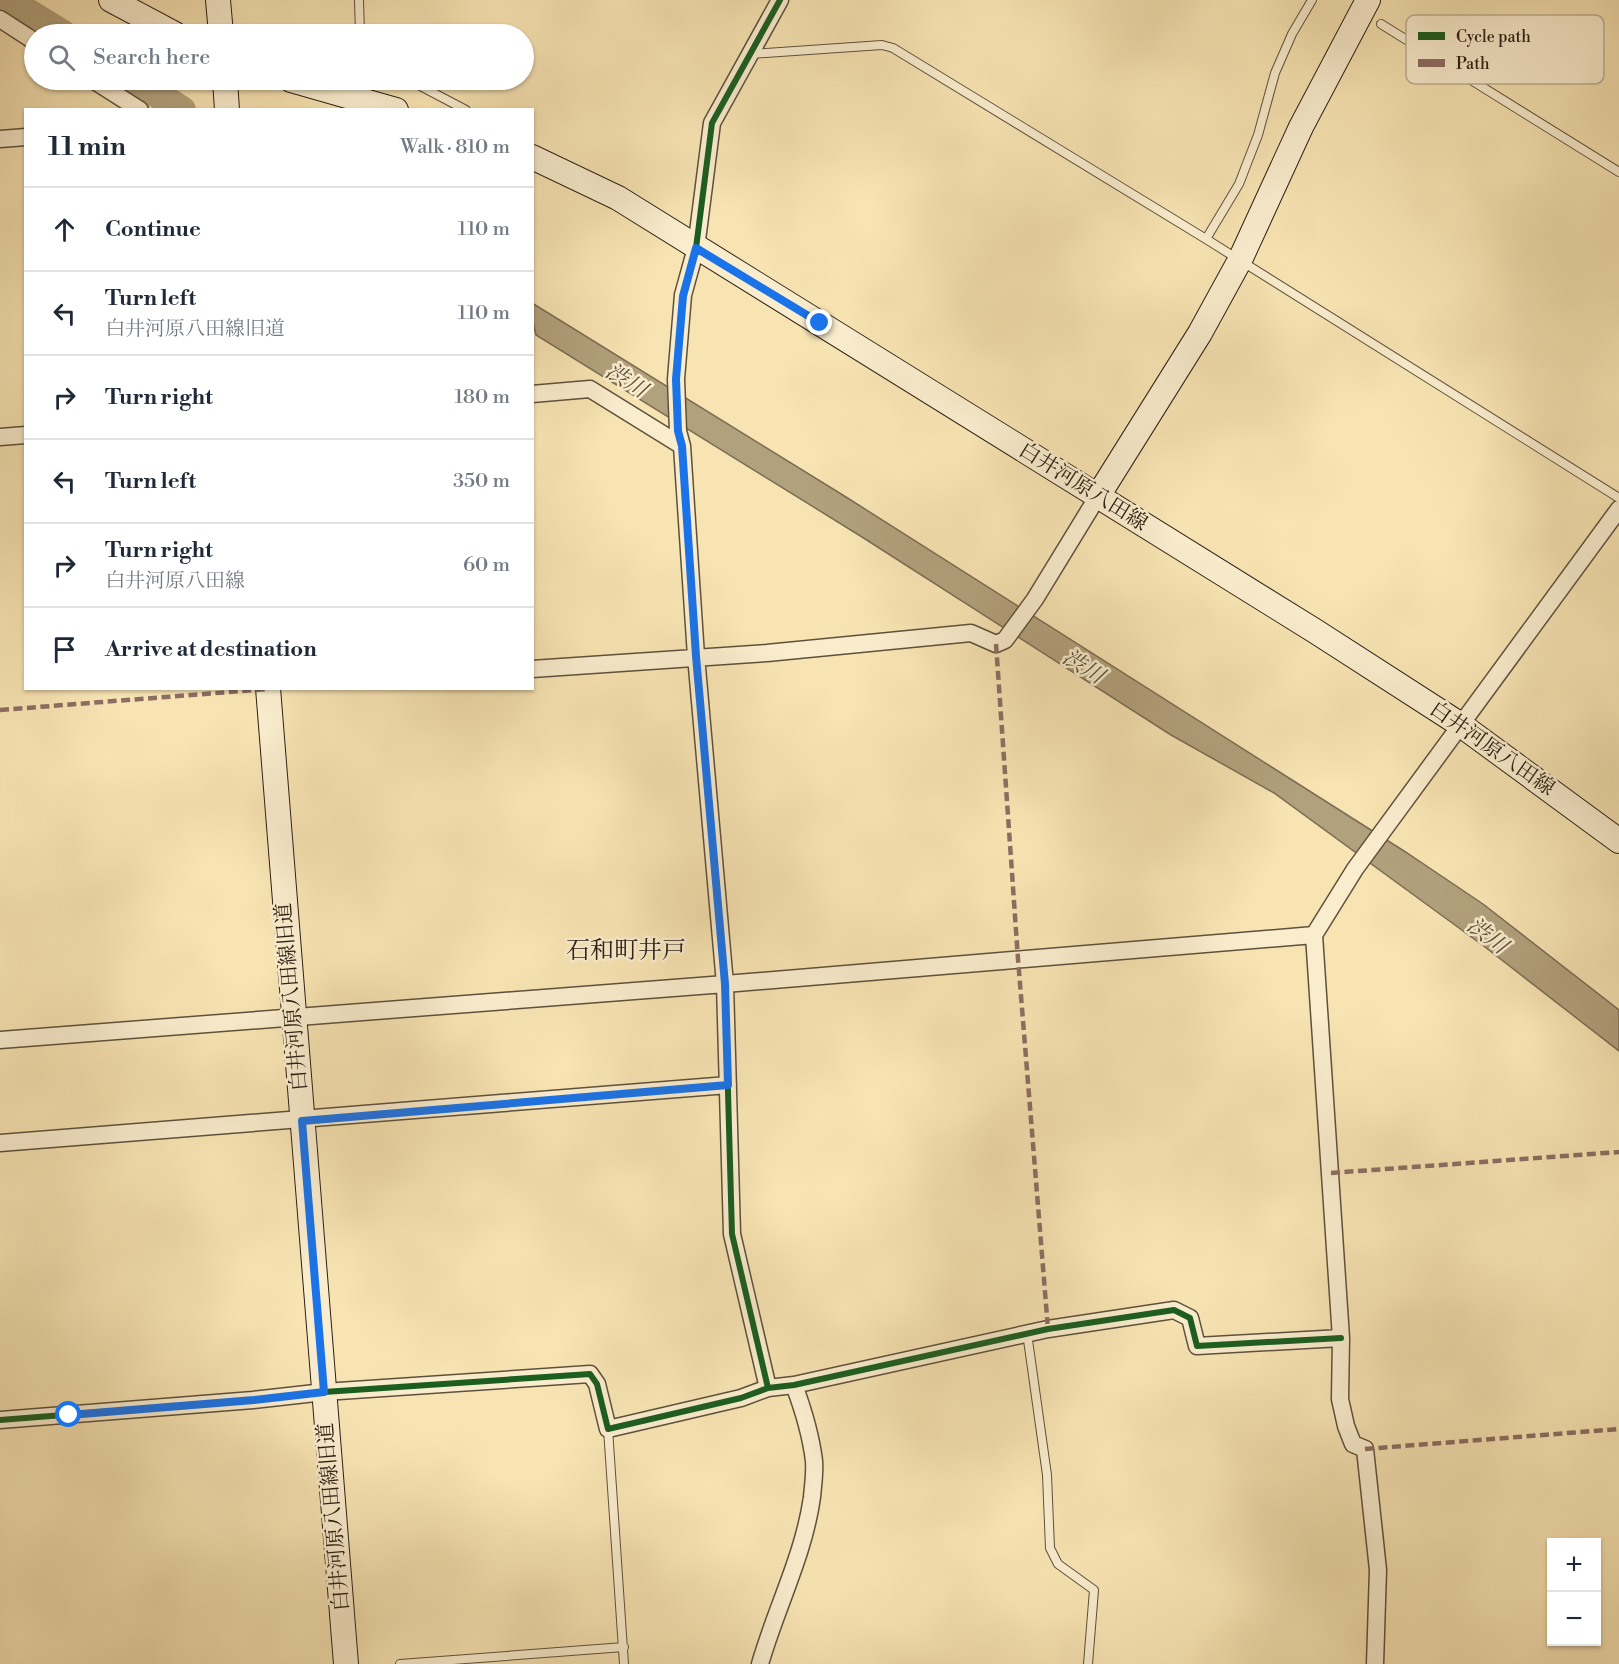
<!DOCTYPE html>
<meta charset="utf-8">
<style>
:root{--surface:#fff;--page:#f2f2f3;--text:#1f2937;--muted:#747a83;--line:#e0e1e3}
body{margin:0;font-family:"Libre Bodoni","Noto Serif JP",serif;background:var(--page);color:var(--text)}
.controls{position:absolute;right:18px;bottom:18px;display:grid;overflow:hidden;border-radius:0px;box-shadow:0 2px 4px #0004}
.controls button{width:54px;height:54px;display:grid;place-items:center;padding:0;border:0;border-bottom:2px solid var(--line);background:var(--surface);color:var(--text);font:30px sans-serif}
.stop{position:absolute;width:18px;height:18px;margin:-14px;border:4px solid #1a73e8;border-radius:50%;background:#fff}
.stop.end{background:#1a73e8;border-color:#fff;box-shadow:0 2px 6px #0008}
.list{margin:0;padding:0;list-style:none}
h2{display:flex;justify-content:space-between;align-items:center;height:78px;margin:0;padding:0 24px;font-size:26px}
h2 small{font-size:20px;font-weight:400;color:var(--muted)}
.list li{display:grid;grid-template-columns:39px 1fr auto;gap:18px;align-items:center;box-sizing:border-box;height:84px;padding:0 24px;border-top:2px solid var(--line)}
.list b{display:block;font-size:22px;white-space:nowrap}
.list p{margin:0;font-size:20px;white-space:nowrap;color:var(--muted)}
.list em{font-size:20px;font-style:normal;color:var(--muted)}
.icon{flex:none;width:33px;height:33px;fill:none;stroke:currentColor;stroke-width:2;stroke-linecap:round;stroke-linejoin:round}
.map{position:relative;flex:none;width:1619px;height:1664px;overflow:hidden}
.search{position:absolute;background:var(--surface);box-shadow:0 2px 4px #0004;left:24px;top:24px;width:510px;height:66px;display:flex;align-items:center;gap:15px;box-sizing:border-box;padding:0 21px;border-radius:33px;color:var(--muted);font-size:22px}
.panel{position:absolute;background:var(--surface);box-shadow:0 2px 4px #0004;left:24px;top:108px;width:510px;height:582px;border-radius:0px}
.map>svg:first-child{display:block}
</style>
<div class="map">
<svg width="1619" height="1664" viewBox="0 0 1619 1664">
<rect width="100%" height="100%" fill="#f8e4b3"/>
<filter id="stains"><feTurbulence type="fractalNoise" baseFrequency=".00333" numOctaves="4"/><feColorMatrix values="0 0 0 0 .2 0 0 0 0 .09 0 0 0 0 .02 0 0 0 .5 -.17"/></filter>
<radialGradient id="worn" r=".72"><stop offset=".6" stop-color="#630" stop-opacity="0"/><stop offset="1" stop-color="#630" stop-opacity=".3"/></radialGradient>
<!-- water -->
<path fill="#b2a17d" stroke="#7c6d53" stroke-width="1.5" d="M532,303l314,194 558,354 79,53 136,106v41l-134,-104 -211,-154 -103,-58 -309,-198 -326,-202 -3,-13z"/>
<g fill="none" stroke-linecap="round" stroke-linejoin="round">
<!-- river -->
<path stroke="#b2a17d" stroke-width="28" d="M8,0l55,34
M135,80l47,30"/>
<defs>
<path id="lane" d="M359,0l1,34
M1381,24l238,148
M750,54l132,-9 11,3 313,191 413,259
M409,80l57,30
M1206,239l33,-55 19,-49 17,-62 17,-39 20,-34
M1027,1333l20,142 3,73 8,16 36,26 -6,74
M608,1429l16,235
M400,1664l224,-17"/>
<path id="street" d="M0,19l34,22
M93,80l47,30
M0,139l26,-2
M532,394l58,-5 92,57
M0,437l26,-2
M532,669l235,-16 204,-20 25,11 9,-4 30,-41 63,-103
M0,1040l725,-56 589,-49
M0,1143l728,-58
M768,1388l-36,-154 -7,-250 -29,-328 -14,-210 -4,-15 -2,-52 7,-84 13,-47 16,-125 68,-123
M0,1420l253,-20 71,-8 266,-18 7,10 11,45 133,-31 27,-10 26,-3 254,-56 126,-19 16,8 7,28 144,-8
M760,1664c16,-56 44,-109 52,-167 1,-12 3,-24 2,-36 -3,-25 -11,-52 -20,-76
M1375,1664l3,-94 -13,-121 -12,-5 -7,-18 -6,-27 1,-61 -27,-403 41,-66 264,-360"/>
<path id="secondary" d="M111,0l64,34
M218,0l3,34
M225,80l2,30
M291,80l105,30
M532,157l86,41 697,433 146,94 158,116
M1098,496l102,-163 40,-73 61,-133 67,-127
M268,688l78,976"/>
</defs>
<!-- lane casing -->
<use href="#lane" stroke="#5e513c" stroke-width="10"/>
<!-- street casing -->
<use href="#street" stroke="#5e513c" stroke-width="19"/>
<!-- secondary casing -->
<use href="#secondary" stroke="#2b2015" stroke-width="26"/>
<!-- lane -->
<use href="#lane" stroke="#faedce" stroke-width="8"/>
<!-- street -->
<use href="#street" stroke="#faedce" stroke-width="16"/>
<!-- secondary -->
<use href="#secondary" stroke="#faedce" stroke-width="24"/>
<!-- quiet -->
<path stroke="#8d6e63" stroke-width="4.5" stroke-dasharray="9 4.5" stroke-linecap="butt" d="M996,644l22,315 30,370
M0,710l268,-21
M1331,1173l288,-21
M1365,1449l254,-20"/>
<defs>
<path id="cycleway" d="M768,1388l-36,-154 -7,-250 -29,-328 -14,-210 -4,-15 -2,-52 7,-84 13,-47 16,-125 68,-123
M0,1420l253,-20 71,-8 266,-18 7,10 11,45 133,-31 27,-10 26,-3 254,-56 126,-19 16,8 7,28 144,-8"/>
</defs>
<!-- cycleway casing -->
<use href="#cycleway" stroke="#faedce" stroke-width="10"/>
<!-- cycleway -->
<use href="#cycleway" stroke="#1b5e20" stroke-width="6"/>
</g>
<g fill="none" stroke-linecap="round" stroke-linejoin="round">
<!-- route -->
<path stroke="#1a73e8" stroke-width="8" d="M69,1415l185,-15 70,-8 -22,-271 426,-36 -3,-101 -29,-328 -14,-210 -4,-15 -2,-52 7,-83 13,-48 124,75"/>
</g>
<g text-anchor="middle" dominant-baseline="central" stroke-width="5" stroke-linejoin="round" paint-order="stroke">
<!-- street labels -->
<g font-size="21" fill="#2b2015" stroke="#faedce">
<text transform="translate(1083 487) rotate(32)">白井河原八田線</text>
<text transform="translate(1492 749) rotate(35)">白井河原八田線</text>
<text transform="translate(292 997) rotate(-95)">白井河原八田線旧道</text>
<text transform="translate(334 1517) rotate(-95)">白井河原八田線旧道</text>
</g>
<!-- water labels -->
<g font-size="22" font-style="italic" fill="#5a4d39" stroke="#faedce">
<text transform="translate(626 381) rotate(32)">渋川</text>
<text transform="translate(1083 667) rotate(32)">渋川</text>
<text transform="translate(1487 936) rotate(37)">渋川</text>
</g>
<!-- quarter labels -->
<g font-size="24" fill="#2b2015" stroke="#faedce">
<text x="626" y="951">石和町井戸</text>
</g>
</g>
<!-- legend -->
<rect x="1406" y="15" width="198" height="69" rx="9" fill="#faedce" stroke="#bcb096" stroke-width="1.5"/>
<rect x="1418" y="32" width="27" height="8" fill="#1b5e20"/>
<rect x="1418" y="59" width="27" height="8" fill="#8d6e63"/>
<g font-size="16" fill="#2b2015">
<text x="1456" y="42">Cycle path</text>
<text x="1456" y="69">Path</text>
</g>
<rect width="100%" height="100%" filter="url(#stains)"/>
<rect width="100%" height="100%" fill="url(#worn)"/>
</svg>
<div class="controls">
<button>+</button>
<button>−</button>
</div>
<div class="stop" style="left:69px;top:1415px"></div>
<div class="stop end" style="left:820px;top:323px"></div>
<div class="search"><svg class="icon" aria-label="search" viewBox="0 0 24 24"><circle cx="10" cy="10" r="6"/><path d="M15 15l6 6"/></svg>Search here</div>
<section class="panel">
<h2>11 min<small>Walk · 810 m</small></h2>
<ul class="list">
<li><svg class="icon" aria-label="ahead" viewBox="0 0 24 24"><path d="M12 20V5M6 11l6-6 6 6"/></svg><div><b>Continue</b></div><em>110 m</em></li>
<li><svg class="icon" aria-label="left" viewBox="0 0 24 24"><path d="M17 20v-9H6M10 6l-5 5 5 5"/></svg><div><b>Turn left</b><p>白井河原八田線旧道</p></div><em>110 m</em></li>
<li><svg class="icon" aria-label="right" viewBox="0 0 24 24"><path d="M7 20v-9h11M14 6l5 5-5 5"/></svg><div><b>Turn right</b></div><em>180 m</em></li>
<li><svg class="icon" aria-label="left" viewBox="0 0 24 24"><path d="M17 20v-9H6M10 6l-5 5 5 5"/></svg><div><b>Turn left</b></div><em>350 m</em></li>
<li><svg class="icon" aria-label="right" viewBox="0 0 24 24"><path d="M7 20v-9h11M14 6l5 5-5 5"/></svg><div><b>Turn right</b><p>白井河原八田線</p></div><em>60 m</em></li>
<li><svg class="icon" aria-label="arrive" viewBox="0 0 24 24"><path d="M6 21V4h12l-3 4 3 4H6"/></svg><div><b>Arrive at destination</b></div></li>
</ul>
</section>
</div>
